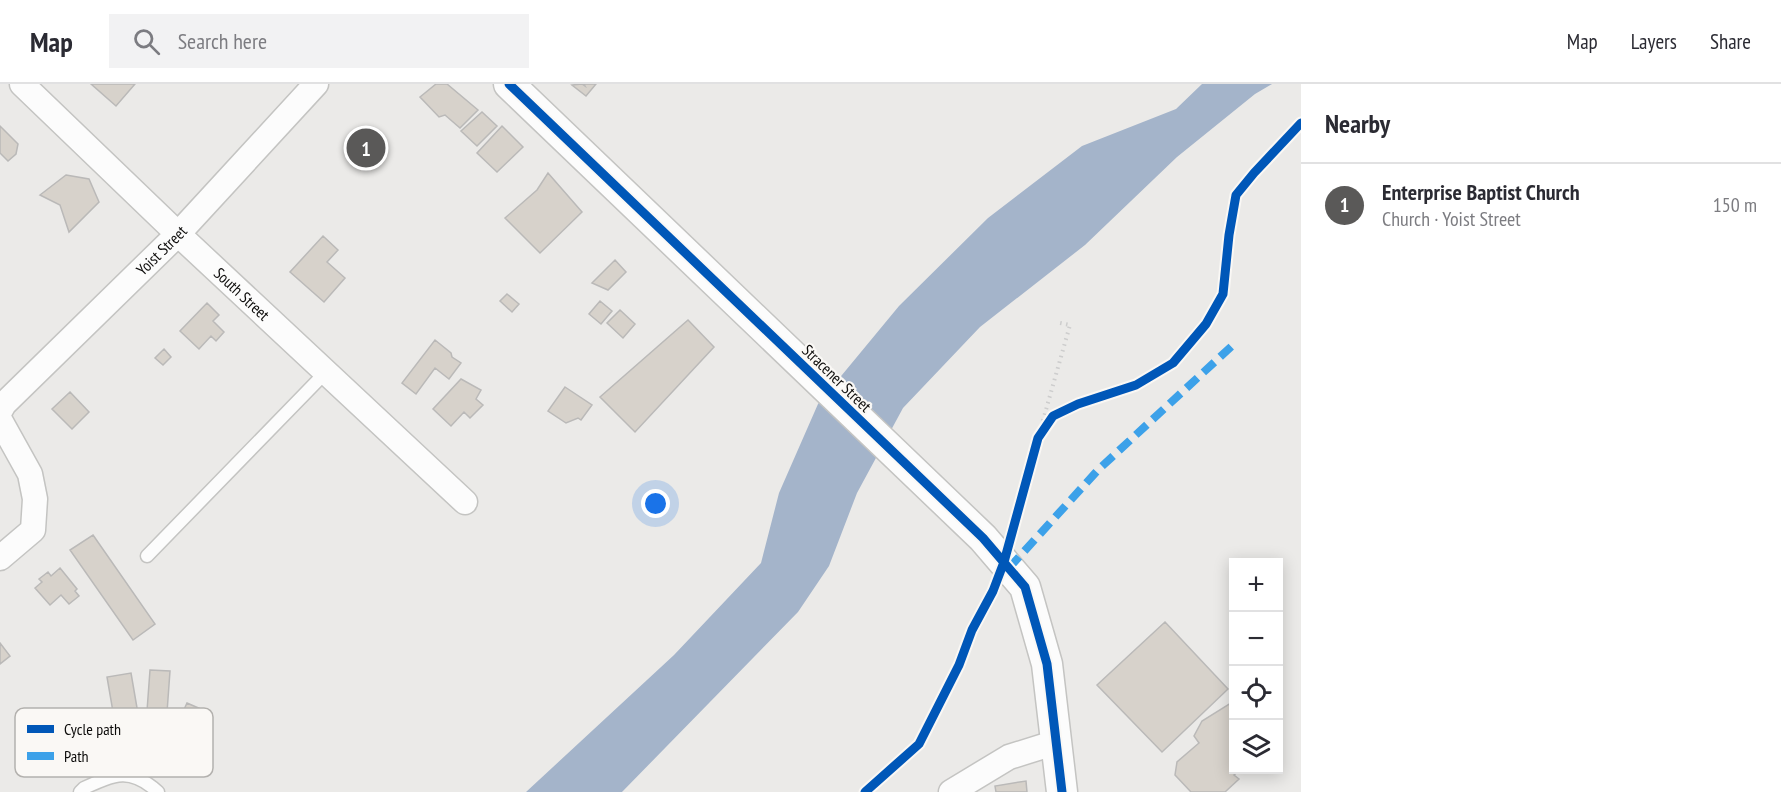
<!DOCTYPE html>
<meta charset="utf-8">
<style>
:root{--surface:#fff;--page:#f2f2f3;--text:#2b2b33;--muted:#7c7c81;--line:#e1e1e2;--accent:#5a5958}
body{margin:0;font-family:"PT Sans Narrow",sans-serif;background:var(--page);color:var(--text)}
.controls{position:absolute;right:18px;bottom:18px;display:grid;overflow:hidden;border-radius:0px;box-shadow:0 3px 15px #0003}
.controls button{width:54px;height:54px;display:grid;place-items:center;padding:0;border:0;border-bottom:2px solid var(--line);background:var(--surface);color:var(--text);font:30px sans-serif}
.you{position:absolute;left:656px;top:420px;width:21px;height:21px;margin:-15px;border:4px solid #fff;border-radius:50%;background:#1a73e8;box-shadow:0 0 0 9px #1a73e833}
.badge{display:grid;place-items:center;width:39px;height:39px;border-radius:50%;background:var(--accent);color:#fff;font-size:20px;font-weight:700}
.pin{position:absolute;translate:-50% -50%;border:3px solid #fff;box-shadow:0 2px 6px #0006}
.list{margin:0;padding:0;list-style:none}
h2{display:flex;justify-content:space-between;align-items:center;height:78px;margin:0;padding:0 24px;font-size:26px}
h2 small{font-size:20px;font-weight:400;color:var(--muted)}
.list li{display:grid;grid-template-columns:39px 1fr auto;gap:18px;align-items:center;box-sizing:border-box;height:84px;padding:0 24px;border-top:2px solid var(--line)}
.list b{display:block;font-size:22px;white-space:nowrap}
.list p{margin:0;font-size:20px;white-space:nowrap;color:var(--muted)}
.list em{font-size:20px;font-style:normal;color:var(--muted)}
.icon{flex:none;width:33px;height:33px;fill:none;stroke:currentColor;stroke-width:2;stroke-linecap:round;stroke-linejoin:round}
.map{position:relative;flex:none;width:1301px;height:708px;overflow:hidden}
header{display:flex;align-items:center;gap:36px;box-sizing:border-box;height:84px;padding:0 30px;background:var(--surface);border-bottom:2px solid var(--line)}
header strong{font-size:28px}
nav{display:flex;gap:33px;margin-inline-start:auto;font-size:21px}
.search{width:420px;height:54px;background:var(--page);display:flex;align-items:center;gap:15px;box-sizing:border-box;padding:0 21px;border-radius:0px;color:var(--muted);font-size:22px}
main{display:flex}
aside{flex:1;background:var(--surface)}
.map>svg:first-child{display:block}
</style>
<header>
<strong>Map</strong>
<div class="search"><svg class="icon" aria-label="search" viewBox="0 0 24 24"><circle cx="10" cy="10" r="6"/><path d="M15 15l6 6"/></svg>Search here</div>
<nav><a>Map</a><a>Layers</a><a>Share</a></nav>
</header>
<main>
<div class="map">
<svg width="1301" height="708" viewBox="0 0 1301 708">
<rect width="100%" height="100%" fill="#ebeae8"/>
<!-- water -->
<path fill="#a4b4ca" d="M1202,0h70l-17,10 -78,63 -92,88 -105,82 -77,81 -46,85 -28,73 -31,46 -176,180h-96l148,-137 87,-92 18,-70 39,-89 81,-98 89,-88 94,-72 94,-37z"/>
<!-- building -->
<path fill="#d7d2cb" stroke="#bab9b8" stroke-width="1.5" d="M91,0h44l-19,22z
M436,0h11l31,26 -18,18 -15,-13 -6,2 -19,-20z
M582,0l3,2 -1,-2h12l-10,12 -14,-11z
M482,28l15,14 -20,20 -16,-15z
M0,42l18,18 -2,10 -8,7 -8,-8z
M502,42l21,21 -26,25 -20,-19z
M548,89l34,39 -42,41 -35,-35 32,-28z
M66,91l23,4 10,23 -30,30 -9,-27 -20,-10z
M323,152l15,14 -11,12 18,16 -21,24 -34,-30z
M615,176l11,12 -18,18 -16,-7z
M507,210l12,10 -7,8 -12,-11z
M600,217l12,10 -11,13 -12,-10z
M207,219l12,12 -6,6 11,11 -8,9 -5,-5 -12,13 -19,-18z
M620,226l15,14 -12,14 -16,-15z
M688,236l26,27 -79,85 -35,-35z
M435,256l16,13 1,4 9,6 -12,16 -14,-11 -19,26 -14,-11z
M164,265l7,8 -8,8 -8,-7z
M461,295l20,11 -5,9 7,6 -13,13 -6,-6 -13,14 -18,-17z
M565,303l27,18 -11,15 -3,-2 -12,5 -18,-12z
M70,308l19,20 -17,17 -20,-20z
M93,451l62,89 -22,16 -63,-90z
M60,484l17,21 -2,2 4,5 -10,8 -8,-9 -11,10 -15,-17 7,-6 -3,-3 9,-7 3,4z
M1165,538l63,67 -66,63 -65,-67z
M0,559l10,13 -10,8z
M150,586l20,1 -5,69 -20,-2z
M131,589l11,64 -24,4 -11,-64z
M1234,617v69h6l-6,5 5,4 -14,13h-34l-16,-17 2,-13 22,-19 -5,-7 8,-15z
M187,619l16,7 -21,46 -16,-7z
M1026,697l1,11h-31l-1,-6z"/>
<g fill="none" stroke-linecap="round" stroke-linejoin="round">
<defs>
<path id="service" d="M147,472l179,-184
M80,708l4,-4c31,-14 46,-21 74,4"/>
<g id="minor">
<path id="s1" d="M22,0l156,150 287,268"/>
<path id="s2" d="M0,327l4,-7 174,-170 138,-150"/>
<path d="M0,336l30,54 5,25 -2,31 -33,28"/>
<path d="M951,708l58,-35 48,-15"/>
</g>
<path id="tertiary" d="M509,0l474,454 42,49 22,77 15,128"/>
</defs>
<!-- service casing -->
<use href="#service" stroke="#c4c4c2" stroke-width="15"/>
<!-- minor casing -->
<use href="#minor" stroke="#c4c4c2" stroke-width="27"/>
<!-- tertiary casing -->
<use href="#tertiary" stroke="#c4c4c2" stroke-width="33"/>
<!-- path -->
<path stroke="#cdcdcd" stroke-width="4" stroke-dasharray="1.5 4.5" stroke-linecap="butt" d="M1038,354l32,-113 -10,-2"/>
<!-- service -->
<use href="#service" stroke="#fcfcfc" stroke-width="12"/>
<!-- minor -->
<use href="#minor" stroke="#fcfcfc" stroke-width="24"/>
<!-- tertiary -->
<use href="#tertiary" stroke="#fcfcfc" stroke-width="30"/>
<!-- quiet -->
<path stroke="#3ca1e9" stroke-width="8" stroke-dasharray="15 8" stroke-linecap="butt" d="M1009,484l89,-98 136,-126"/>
<defs>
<path id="cycleway" d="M509,0l474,454 42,49 22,77 15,128
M865,708l54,-48 40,-79 13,-35 21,-39 11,-29 34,-124 15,-22 25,-12 58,-19 37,-22 33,-39 17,-30 6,-59 7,-40 18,-22 47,-50"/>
</defs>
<!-- cycleway casing -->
<use href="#cycleway" stroke="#faf8f5" stroke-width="13"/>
<!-- cycleway -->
<use href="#cycleway" stroke="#0057b8" stroke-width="9"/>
</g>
<g text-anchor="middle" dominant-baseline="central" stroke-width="4.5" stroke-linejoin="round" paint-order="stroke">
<!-- street labels -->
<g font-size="16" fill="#0c0b0a" stroke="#faf8f5">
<text stroke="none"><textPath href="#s2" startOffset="228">Yoist Street</textPath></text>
<text stroke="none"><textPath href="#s1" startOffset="304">South Street</textPath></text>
<text transform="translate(837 294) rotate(44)">Stracener Street</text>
</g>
</g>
<!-- legend -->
<rect x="15" y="624" width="198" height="69" rx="9" fill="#faf8f5" stroke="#b3b1ae" stroke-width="1.5"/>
<rect x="27" y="641" width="27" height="8" fill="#0057b8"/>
<rect x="27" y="668" width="27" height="8" fill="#3ca1e9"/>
<g font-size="16" fill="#0c0b0a">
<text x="64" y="651">Cycle path</text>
<text x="64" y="678">Path</text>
</g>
</svg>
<div class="controls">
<button>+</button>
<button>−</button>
<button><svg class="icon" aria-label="locate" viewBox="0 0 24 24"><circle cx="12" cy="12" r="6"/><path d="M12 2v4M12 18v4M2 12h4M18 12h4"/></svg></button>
<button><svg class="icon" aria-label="layers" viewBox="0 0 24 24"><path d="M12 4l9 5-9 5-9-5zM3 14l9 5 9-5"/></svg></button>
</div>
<div class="you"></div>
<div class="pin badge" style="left:366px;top:64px">1</div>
</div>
<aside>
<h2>Nearby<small></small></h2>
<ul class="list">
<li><span class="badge">1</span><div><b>Enterprise Baptist Church</b><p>Church · Yoist Street</p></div><em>150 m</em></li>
</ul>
</aside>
</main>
